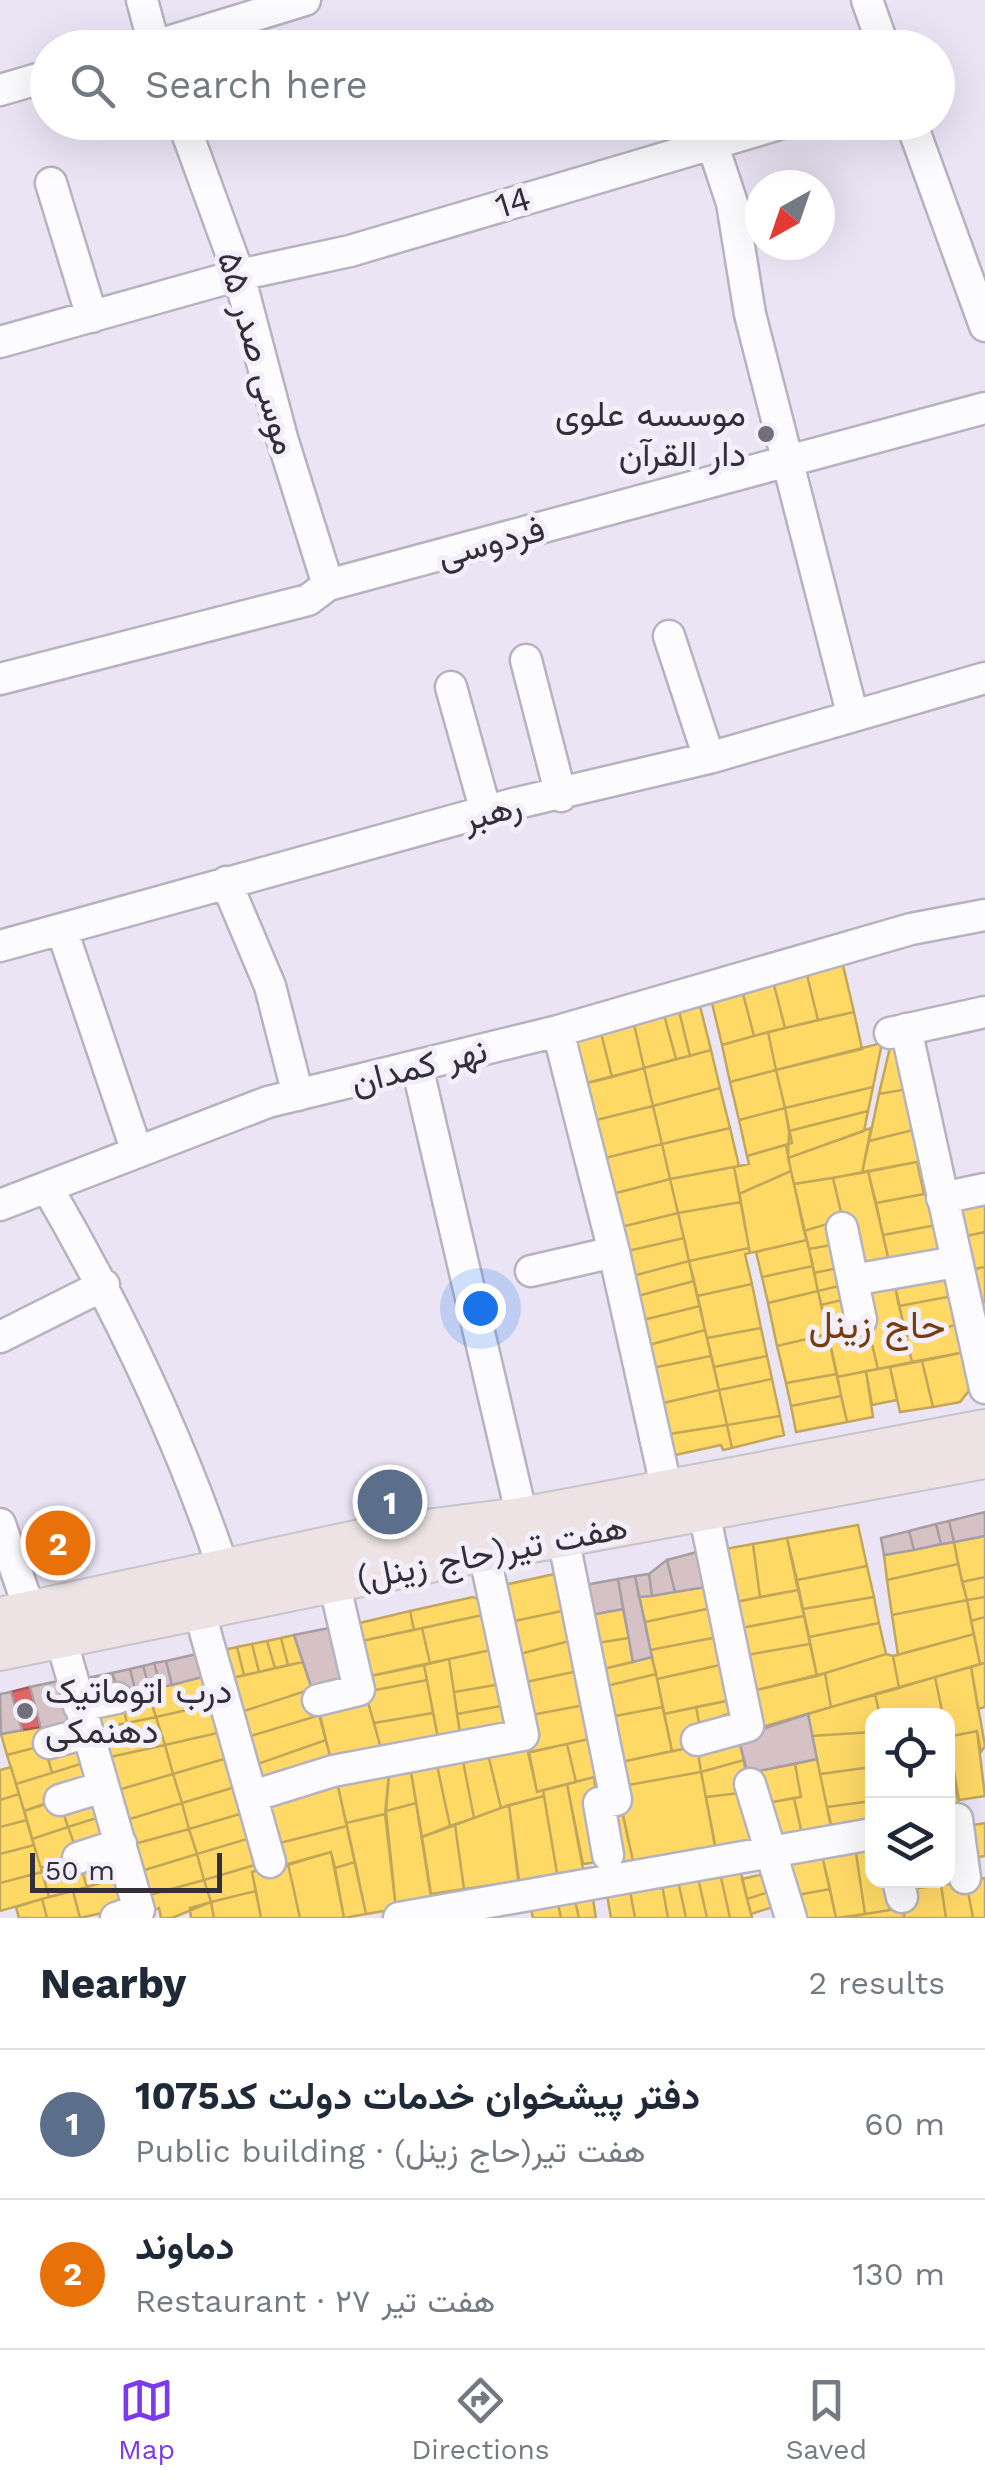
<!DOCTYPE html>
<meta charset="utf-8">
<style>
:root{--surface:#fff;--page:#f2f2f3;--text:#1f2937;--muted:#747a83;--line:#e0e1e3;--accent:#7c3aed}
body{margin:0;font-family:"Work Sans",Vazirmatn,sans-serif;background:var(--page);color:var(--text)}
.controls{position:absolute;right:30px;bottom:30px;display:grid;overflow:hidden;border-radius:20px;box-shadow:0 10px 40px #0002}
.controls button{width:90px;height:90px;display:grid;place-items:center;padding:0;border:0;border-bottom:2px solid var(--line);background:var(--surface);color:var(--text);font:50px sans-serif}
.compass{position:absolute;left:745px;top:170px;width:90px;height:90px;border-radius:50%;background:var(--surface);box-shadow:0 10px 40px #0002;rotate:220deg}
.scale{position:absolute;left:30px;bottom:25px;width:192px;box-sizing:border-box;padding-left:10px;border:5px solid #332f3a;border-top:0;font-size:28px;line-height:35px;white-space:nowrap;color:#332f3a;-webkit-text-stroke:8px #f2effa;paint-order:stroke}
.you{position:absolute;left:480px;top:1308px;width:35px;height:35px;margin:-25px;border:8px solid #fff;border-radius:50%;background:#1a73e8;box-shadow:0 0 0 15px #1a73e833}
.badge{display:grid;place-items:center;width:65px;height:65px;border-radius:50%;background:var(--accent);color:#fff;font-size:32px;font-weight:700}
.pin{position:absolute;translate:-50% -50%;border:5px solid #fff;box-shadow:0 2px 10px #0006}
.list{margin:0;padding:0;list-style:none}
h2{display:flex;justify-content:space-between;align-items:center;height:130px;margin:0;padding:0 40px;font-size:42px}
h2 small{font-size:32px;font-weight:400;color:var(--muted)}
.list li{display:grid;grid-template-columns:65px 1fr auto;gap:30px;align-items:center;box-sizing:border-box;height:150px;padding:0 40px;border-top:2px solid var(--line)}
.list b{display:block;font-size:38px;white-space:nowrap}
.list p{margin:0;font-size:32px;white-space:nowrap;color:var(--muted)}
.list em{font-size:32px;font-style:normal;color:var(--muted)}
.icon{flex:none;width:55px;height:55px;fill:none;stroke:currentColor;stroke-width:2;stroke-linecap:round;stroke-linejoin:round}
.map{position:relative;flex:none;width:985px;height:1918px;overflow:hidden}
.search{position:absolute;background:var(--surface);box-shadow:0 10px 40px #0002;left:30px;right:30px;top:30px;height:110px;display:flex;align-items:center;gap:25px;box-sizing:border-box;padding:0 35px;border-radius:55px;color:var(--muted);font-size:38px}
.sheet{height:430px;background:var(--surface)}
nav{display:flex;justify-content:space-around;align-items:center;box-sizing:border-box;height:140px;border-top:2px solid var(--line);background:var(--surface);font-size:28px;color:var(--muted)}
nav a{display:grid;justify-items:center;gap:5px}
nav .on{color:var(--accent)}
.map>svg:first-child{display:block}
</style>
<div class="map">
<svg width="985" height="1918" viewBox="0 0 985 1918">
<rect width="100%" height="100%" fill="#eae4f5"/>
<!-- homes -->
<path fill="#ffd966" stroke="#c2a659" stroke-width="2.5" d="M842,961l12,51 -36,8 -12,-49z
M806,971l12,49 -33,8 -12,-47z
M773,981l12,47 -31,8 -12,-46z
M742,990l12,46 -32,9 -11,-46z
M699,1002l12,48 -21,6 -12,-49z
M678,1007l12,49 -14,3 -13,-48z
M663,1011l13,48 -32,9 -11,-48z
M854,1012l8,37 -86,21 -8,-38z
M633,1020l11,48 -32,9 -12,-48z
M600,1029l12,48 -33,8 -9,-48z
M768,1032l8,38 -46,12 -8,-37z
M892,1039l21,49 -34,6z
M882,1043l-9,44 -88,21 -9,-38z
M711,1050l9,38 -67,18 -9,-38z
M644,1068l9,38 -65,16 -9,-37z
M776,1070l9,38 -46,12 -9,-38z
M873,1087l-5,24 -79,20 -4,-23z
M720,1088l10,40 -68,16 -9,-38z
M913,1088l8,40 -52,13 10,-47z
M653,1106l9,38 -65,16 -9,-38z
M785,1108l7,35 -45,13 -8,-36z
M868,1111l-4,20 -76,27 1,-27z
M730,1128l9,38 -69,13 -8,-35z
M871,1128l-9,45 -68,11 -6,-26z
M921,1128l6,32 -65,13 7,-32z
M662,1144l8,35 -65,17 -8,-36z
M786,1145l5,26 -52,23 -5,-27 15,-3 -2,-8z
M917,1162l7,32 -48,9 -8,-32z
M734,1167l7,35 -63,11 -8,-34z
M791,1171l16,69 -57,13 -11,-59z
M868,1171l23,99 -35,6 -23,-98z
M833,1178l11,47 -7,-4 -33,10 -10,-47z
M670,1179l8,34 -65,16 -8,-33z
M935,1192l7,32 -59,11 -7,-32z
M985,1195v37l-28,6 -6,-29z
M741,1202l8,46 -60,13 -11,-48z
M678,1213l6,25 -65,15 -6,-24z
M837,1221l5,22 -33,6 -5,-18z
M942,1224l8,36 -59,10 -8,-35z
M985,1232v35l-21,4 -7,-33z
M684,1238l5,23 -64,17 -6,-25z
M807,1240l6,26 -51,11 -6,-25z
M842,1243l5,23 -33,7 -5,-24z
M749,1248l1,5 -5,1 7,30 -55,12 -8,-35z
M689,1261l5,20 -64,17 -5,-20z
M813,1266l5,25 -50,12 -6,-26z
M847,1266l4,17 -33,8 -4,-18z
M953,1267l5,28 -59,11 -6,-29z
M985,1267v35l-13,3 -8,-34z
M893,1277l19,85 -34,7 -21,-86z
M694,1281l6,25 -65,16 -5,-24z
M851,1283l3,14 -33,8 -3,-14z
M752,1284l9,44 -54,10 -10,-42z
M818,1291l10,43 -51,12 -9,-43z
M958,1295l7,28 -59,13 -7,-30z
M854,1297l5,25 -32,8 -6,-25z
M700,1306l5,24 -64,17 -6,-25z
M866,1321l12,48 -41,8 -10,-47z
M965,1323l5,28 -58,11 -6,-26z
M761,1328l6,28 -53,11 -7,-29z
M705,1330l6,26 -64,13 -6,-22z
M828,1334l9,40 -51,9 -9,-37z
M970,1351l1,37 -11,14 -27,5 -11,-46z
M711,1356l8,34 -64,15 -8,-36z
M767,1356l5,23 -53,11 -5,-23z
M922,1361l11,46 -33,5 -10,-45z
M890,1367l7,33 -25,5 -6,-34z
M866,1371l7,46 -26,5 -10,-45z
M837,1374l4,22 -50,10 -5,-23z
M772,1379l8,37 -53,9 -8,-35z
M719,1390l8,35 -64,10 -8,-30z
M841,1396l6,26 -51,10 -5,-26z
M780,1416l4,19 -52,13 -5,-23z
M727,1425l5,23 -9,2 -2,-5 -46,10 -12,-20z
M858,1525l9,41 -70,14 -10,-42z
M985,1536v41l-23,5 -8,-40z
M787,1538l11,52 -38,7 -7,-53z
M954,1542l4,22 -71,16 -3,-25z
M753,1544l7,53 -29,6 -6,-54z
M958,1564l9,36 -75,15 -5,-35z
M867,1566l7,31 -71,12 -6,-29z
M564,1572l7,37 -61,13 -6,-37z
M985,1577v20l-18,3 -5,-18z
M712,1586l4,21 -71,15 -6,-25z
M798,1590l6,26 -68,13 -5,-26z
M473,1597l14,7 5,9 -78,17 -4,-19z
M874,1597l5,26 -70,14 -6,-28z
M985,1597v20l-14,4 -4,-21z
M967,1600l7,34 -76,21 -6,-40z
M716,1607l7,29 -73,14 -5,-28z
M571,1609l6,30 -61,16 -6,-33z
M623,1609l6,29 -39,6 -5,-28z
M410,1611l4,19 -62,13 -5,-17z
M492,1613l8,35 -70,15 -8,-35z
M804,1616l6,28 -69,12 -5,-27z
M985,1617v46l-5,1 -9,-43z
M879,1623l7,31 -69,22 -8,-39z
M422,1628l8,35 -69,15 -9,-35z
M974,1634l6,30 -81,24 -6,-32z
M294,1635l9,27 -15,3 -7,-27z
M723,1636l6,27 -72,16 -7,-29z
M281,1638l7,27 -13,3 -8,-27z
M629,1638l4,24 -38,9 -5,-27z
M577,1639l6,31 -62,13 -5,-28z
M267,1641l8,27 -16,4 -7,-28z
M252,1644l7,28 -15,3 -7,-28z
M810,1644l7,32 -69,16 -7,-36z
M237,1647l7,28 -16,4 -8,-28z
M500,1648l7,35 -53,9 -5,-33z
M886,1654l7,2 6,32 -68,19 -6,-34z
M652,1657l4,17 -58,14 -3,-17z
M449,1659l12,80 -22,4 -15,-78z
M303,1662l9,27 -74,24 -10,-34z
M729,1663l7,36 -72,15 -7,-35z
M985,1663v44l-7,2 -7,-42z
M424,1665l3,15 -62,12 -4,-14z
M971,1667l14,79 -4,6 -4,-21 -29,6v-21h-5l-8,-39z
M583,1670l7,34 -64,12 -5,-33z
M825,1673l6,34 -76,22 -7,-37z
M656,1674l7,33 -59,11 -6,-30z
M210,1675l8,28 -62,14 -9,-27z
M935,1677l8,39h-63l-5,-22z
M427,1680l6,33 -59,10 -9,-31z
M507,1683l5,21 -55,10 -3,-22z
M312,1689l8,26 -76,23 -6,-25z
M147,1690l9,27 -29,6 -6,-26z
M365,1692l17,60 -51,8 -15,-57z
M875,1694l5,22h-8v16l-60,4 -4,-22z
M736,1699l3,13 -15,3 -3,14 -20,3 -5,-25z
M122,1700l5,23 -34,7 -7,-22z
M218,1703l8,28 -61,14 -9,-28z
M512,1704l5,27 -56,8 -4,-25z
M590,1704l7,33 -65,15 -6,-36z
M663,1707l9,44 -60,13 -8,-46z
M696,1707l5,25 -9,15 -20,4 -8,-37z
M433,1713l6,30 -57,9 -8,-29z
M320,1715l6,25 -74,26 -8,-28z
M156,1717l9,28 -64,14 -8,-29z
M40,1727l5,18 -38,10 -6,-21z
M226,1731l8,25 -61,18 -8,-29z
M977,1731l8,65 -26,4 -11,-63z
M872,1732v35l-52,7 -8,-38z
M597,1737l11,54 -12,2 -2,-16 -18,5 -9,-38z
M738,1737l6,23 -43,12 -4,-26z
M83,1738l7,23 -38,12 -7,-24z
M525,1739l12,53 6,-2 1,6 -43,12 -15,-62z
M326,1740l5,20 -74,24 -5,-18z
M567,1744l9,38 -39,10 -8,-40z
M45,1745l7,28 -36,11 -9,-29z
M165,1745l8,29 -62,18 -10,-33z
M486,1746l15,62 -27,10 -13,-67z
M697,1746l4,26 -84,15 -5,-23z
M461,1751l13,67 -24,8 -15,-70z
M234,1756l8,29 -60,18 -9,-29z
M435,1756l15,70 -28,11 -13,-77z
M948,1756l12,53 -12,3z
M817,1759l14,68 -29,7 -8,-36 7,-1 -6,-33z
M409,1760l7,43 -30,8 4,-48z
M744,1760l4,32 -42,5 -5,-25z
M90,1761l8,24 -74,26 -8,-27z
M390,1763l-5,51 -39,9 -11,-50z
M795,1764l6,33 -39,7 -9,-32z
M11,1767l8,27 -19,6v-30z
M872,1767v34l-45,6 -7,-33z
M701,1772l14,74 -82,15 -16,-74z
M335,1773l12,53 -75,19 -12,-44z
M173,1774l9,29 -62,19 -9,-30z
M594,1777l11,84 -22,3 -16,-80z
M567,1784l17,90 -26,5 -15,-89z
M242,1785l8,26 -61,18 -7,-26z
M99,1792l7,23 -38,12 -8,-23z
M748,1792l15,50 -47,8 -10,-53z
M19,1794l8,26 -27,7v-27z
M544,1796l14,83 -39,7 -10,-81z
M794,1798l8,36 -30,1 -10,-31z
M59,1800l9,27 -36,12 -8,-28z
M872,1801v24l-39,8 -6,-26z
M620,1802l13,59h-16l-12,-56z
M182,1803l7,26 -62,17 -7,-24z
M416,1803l16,100 -36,6 -10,-98z
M509,1805l10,76 -55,8 -9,-64z
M250,1811l7,25 -60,18 -8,-25z
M385,1814l11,95 -30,5 -20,-91z
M106,1815l9,27 -37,12 -10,-27z
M27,1820l7,25 -34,9v-27z
M985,1823v33l-19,3 -4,-32z
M455,1825l9,64 -33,5 -9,-57z
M347,1826l8,36 -20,6 -4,-16 -53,16 -6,-23z
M68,1827l10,27 -37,14 -9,-29z
M189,1829l8,25 -62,19 -8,-27z
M257,1836l8,26 -61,18 -7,-26z
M872,1843v37h22l-4,30 -25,4 -10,-68z
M34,1845l8,27 -42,11v-29z
M855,1846l10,68 -29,4 -15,-67z
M117,1847l8,29 -38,11 -8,-26z
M821,1851l9,38 -38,7 -11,-39z
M331,1852l13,66h-44l-12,-54z
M197,1854l7,26 -62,17 -7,-24z
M74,1859l5,2 8,26 -38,10 -8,-29z
M265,1862l2,5 -15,5 4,19 -45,11 -7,-22z
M355,1862l11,52 -22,4 -9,-50z
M276,1864l2,4 10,-4 12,54h-39l-9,-46z
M739,1865l13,53h-22l-11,-50z
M719,1868l11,50h-23l-10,-45z
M42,1872l7,25 -49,14v-28z
M773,1872l5,17 -31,10 -5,-20z
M697,1873l10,45h-21l-9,-42z
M125,1876l8,30 -53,12 -7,-27z
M677,1876l9,42h-18l-7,-39z
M985,1878v40h-12l-7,-37z
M661,1879l7,39h-33l-6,-33z
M204,1880l7,22 -39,16h-11l-2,-10 -12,6 -5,-17z
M966,1881l7,37h-27l-5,-33z
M629,1885l6,33h-24l-5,-29z
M941,1885l5,33h-42l1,-28z
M778,1889l4,15 -31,10 -4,-15z
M830,1889l6,29h-38l-6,-22z
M73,1891l7,27h-33l-5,-19z
M256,1891l5,27h-47l-3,-16z
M592,1893l4,25h-17l-5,-22z
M574,1896l5,22h-18l-4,-19z
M42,1899l5,19h-28l-3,-11z
M557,1899l4,19h-28l-3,-14z
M902,1899l2,19h-63l49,-8 -1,-10z
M211,1902l3,16h-23l-1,-10z"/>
<!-- shops -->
<path fill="#e06666" stroke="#ac5659" stroke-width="2.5" d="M30,1687l10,40 -18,3 -11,-38z"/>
<!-- building -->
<path fill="#d6c2c5" stroke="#a69ea4" stroke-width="2.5" d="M985,1512v24l-31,6 -5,-21z
M949,1521l5,21 -13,2 -5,-20z
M936,1524l5,20 -27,6 -5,-19z
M909,1531l5,19 -30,5 -3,-17z
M697,1552l15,34 -37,6 -8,-32z
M667,1560l8,32 -23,4 -3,-22z
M649,1574l3,22 -13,1 -4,-21z
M635,1576l17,81 -19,5 -15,-83z
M618,1579l5,30 -38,7 -6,-30z
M339,1626l15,61 -39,11 -21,-63z
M197,1654l13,21 -38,10 -6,-24z
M166,1661l6,24 -11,2 -7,-24z
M154,1663l7,24 -11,3 -7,-24z
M143,1666l7,24 -14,3 -6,-24z
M130,1669l6,24 -15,4 -9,-24z
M112,1673l7,21 -31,4 -6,-19z
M63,1680l15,49 -34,11 -14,-53z
M11,1692l11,38 -21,4 -1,-40z
M808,1714l9,45 -64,13 -3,10 -12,-45z"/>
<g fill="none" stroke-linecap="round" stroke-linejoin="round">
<defs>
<path id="minor" d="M142,0l13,48
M867,0l17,48
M148,48l157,-48
M0,90l48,-14
M183,122l56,153 43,163 46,147
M911,122l74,204
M706,125l26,78 18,111 102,399
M51,183l41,134
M0,342l239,-67 111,-24 436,-129
M669,636l40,122
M526,660l35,136
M0,679l308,-79 20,-15 657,-177
M451,687l35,125
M226,882l44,104 28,109
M62,930l75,222
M0,946l509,-141 200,-47 276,-80
M906,1029l79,359
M558,1031l56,221 53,239
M890,1033l95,-21
M417,1066l105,451
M47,1187c71,122 131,247 176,381
M942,1198l43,-9
M0,1205l268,-103 290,-71 353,-102 74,-14
M842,1228l19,92
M531,1271l83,-19
M853,1280l103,-18
M0,1337l104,-52
M0,1524l30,87
M563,1537l53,263 -17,3 9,52
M199,1610l71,252
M61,1639l78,271 -23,8
M318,1700l41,-10 -25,-108
M79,1706l38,-8
M697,1740l51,-14 -44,-214
M49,1743l37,-10
M750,1784l41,134
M253,1796l80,-25 190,-36 -39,-183
M60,1800l43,-13
M957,1819l8,59
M78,1858l43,-14
M898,1880l4,17
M399,1918l473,-84"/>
<path id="major" d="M0,1617l379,-82 143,-18 463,-88
M0,1651l484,-99 501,-93"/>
</defs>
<!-- minor casing -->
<use href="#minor" stroke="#b6b2bf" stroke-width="35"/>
<!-- major casing -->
<use href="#major" stroke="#c7c4cc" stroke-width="42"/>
<!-- minor -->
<use href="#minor" stroke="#fcfbfe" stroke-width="30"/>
<!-- major -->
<use href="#major" stroke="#ede3e4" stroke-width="38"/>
</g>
<!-- markers -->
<g fill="#736e7b" stroke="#f2effa" stroke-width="4">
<circle cx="766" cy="434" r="10"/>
<circle cx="25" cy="1711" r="10"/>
</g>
<g text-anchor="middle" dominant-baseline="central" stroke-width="10" stroke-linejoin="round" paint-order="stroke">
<!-- street labels -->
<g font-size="35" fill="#332f3a" stroke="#f2effa">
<text transform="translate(513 202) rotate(-17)">14</text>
<text transform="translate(258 353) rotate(74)">موسی صدر ۵۵</text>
<text transform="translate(491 542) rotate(-15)">فردوسی</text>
<text transform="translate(492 812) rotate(-15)">رهبر</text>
<text transform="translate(419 1066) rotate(-14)">نهر کمدان</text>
<text transform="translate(492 1552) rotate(-11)">هفت تیر(حاج زینل)</text>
</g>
<!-- poi labels -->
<g font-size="35" fill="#332f3a" stroke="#f2effa" text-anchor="end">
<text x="746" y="414">موسسه علوی<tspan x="746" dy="40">دار القرآن</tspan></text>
<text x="45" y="1691" text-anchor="start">درب اتوماتیک<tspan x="45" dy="40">دهنمکی</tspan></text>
</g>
<!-- neighbourhood labels -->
<g font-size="38" fill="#783d0d" stroke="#f2effa">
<text x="877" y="1325">حاج زینل</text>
</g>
</g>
</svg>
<div class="controls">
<button><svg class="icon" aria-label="locate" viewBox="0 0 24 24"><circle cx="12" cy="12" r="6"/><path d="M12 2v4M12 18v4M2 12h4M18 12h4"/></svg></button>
<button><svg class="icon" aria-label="layers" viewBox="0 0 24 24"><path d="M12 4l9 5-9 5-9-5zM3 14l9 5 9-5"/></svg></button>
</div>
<svg class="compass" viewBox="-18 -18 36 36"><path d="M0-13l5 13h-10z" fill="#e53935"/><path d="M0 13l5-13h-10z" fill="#747a83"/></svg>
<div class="scale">50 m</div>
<div class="you"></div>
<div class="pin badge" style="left:390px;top:1502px;background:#5c6f8a">1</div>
<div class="pin badge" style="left:58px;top:1543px;background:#e8710a">2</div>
<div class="search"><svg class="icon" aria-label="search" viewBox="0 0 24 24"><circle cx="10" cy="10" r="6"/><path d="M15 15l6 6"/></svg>Search here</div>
</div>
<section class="sheet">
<h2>Nearby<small>2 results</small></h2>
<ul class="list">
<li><span class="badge" style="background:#5c6f8a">1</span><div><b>دفتر پیشخوان خدمات دولت کد1075</b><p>Public building · هفت تیر(حاج زینل)</p></div><em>60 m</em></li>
<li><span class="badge" style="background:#e8710a">2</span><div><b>دماوند</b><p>Restaurant · هفت تیر ۲۷</p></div><em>130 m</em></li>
</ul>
</section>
<nav>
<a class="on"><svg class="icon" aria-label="map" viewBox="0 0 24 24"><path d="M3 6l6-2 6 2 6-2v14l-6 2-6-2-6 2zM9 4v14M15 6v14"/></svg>Map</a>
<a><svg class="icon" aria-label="directions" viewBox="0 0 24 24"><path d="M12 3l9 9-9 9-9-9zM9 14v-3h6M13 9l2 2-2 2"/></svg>Directions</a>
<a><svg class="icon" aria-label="saved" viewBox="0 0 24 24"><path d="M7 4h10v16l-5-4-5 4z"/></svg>Saved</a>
</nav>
